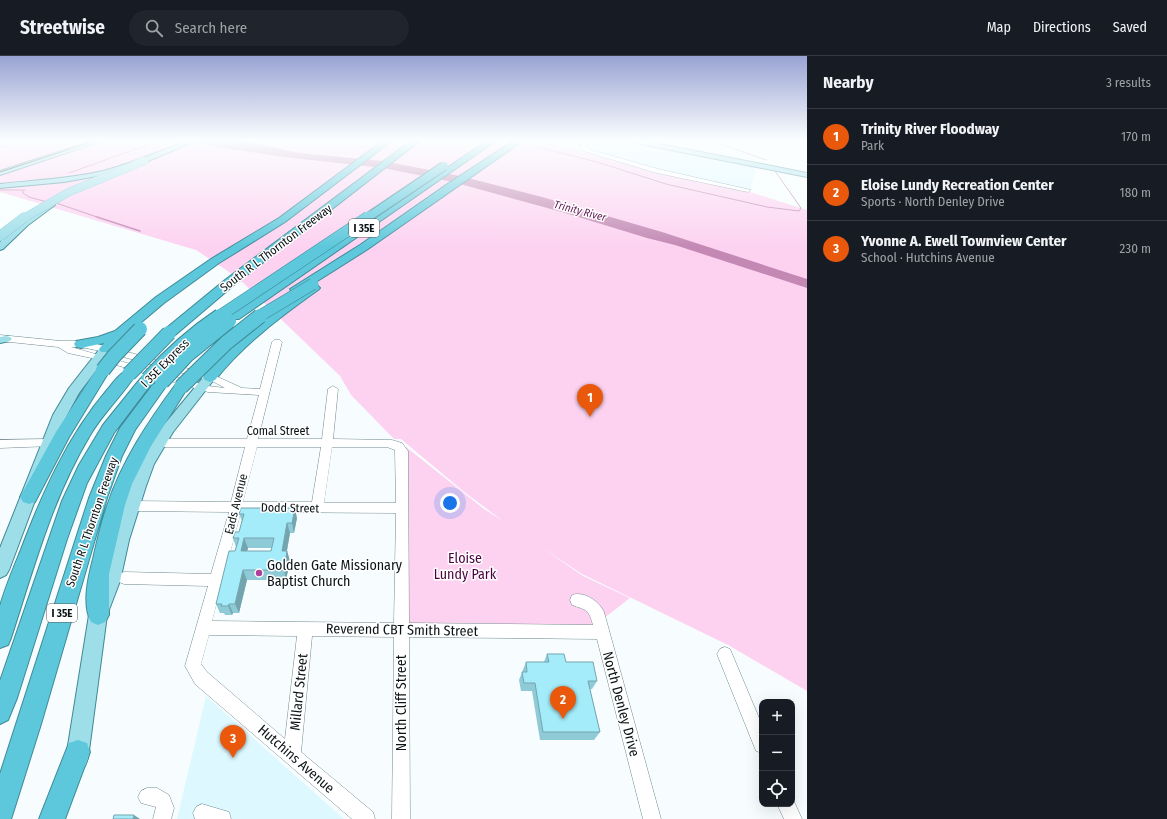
<!DOCTYPE html>
<meta charset="utf-8">
<style>
:root{--surface:#171b24;--page:#20242c;--text:#f1f3f6;--muted:#9ea1a6;--line:#363941;--accent:#ea580c}
body{margin:0;font-family:"Fira Sans Condensed",sans-serif;background:var(--page);color:var(--text)}
.controls{position:absolute;right:12px;bottom:12px;display:grid;overflow:hidden;border-radius:8px;box-shadow:0 4px 16px #0002}
.controls button{width:36px;height:36px;display:grid;place-items:center;padding:0;border:0;border-bottom:1px solid var(--line);background:var(--surface);color:var(--text);font:20px sans-serif}
.you{position:absolute;left:450px;top:447px;width:14px;height:14px;margin:-10px;border:3px solid #fff;border-radius:50%;background:#1a73e8;box-shadow:0 0 0 6px #1a73e833}
.badge{display:grid;place-items:center;width:26px;height:26px;border-radius:50%;background:var(--accent);color:#fff;font-size:13px;font-weight:700}
.pin{position:absolute;translate:-50% -33px;filter:drop-shadow(0 1px 2px #0008)}
.pin::after{content:'';position:absolute;top:21px;width:14px;height:12px;background:inherit;clip-path:polygon(0 0,100% 0,50% 100%)}
.list{margin:0;padding:0;list-style:none}
h2{display:flex;justify-content:space-between;align-items:center;height:52px;margin:0;padding:0 16px;font-size:17px}
h2 small{font-size:13px;font-weight:400;color:var(--muted)}
.list li{display:grid;grid-template-columns:26px 1fr auto;gap:12px;align-items:center;box-sizing:border-box;height:56px;padding:0 16px;border-top:1px solid var(--line)}
.list b{display:block;font-size:15px;white-space:nowrap}
.list p{margin:0;font-size:13px;white-space:nowrap;color:var(--muted)}
.list em{font-size:13px;font-style:normal;color:var(--muted)}
.icon{flex:none;width:22px;height:22px;fill:none;stroke:currentColor;stroke-width:2;stroke-linecap:round;stroke-linejoin:round}
.map{position:relative;flex:none;width:807px;height:763px;overflow:hidden}
header{display:flex;align-items:center;gap:24px;box-sizing:border-box;height:56px;padding:0 20px;background:var(--surface);border-bottom:1px solid var(--line)}
header strong{font-size:19px}
nav{display:flex;gap:22px;margin-inline-start:auto;font-size:14px}
.search{width:280px;height:36px;background:var(--page);display:flex;align-items:center;gap:10px;box-sizing:border-box;padding:0 14px;border-radius:22px;color:var(--muted);font-size:15px}
main{display:flex}
aside{flex:1;background:var(--surface)}
.map>svg:first-child{display:block}
</style>
<header>
<strong>Streetwise</strong>
<div class="search"><svg class="icon" aria-label="search" viewBox="0 0 24 24"><circle cx="10" cy="10" r="6"/><path d="M15 15l6 6"/></svg>Search here</div>
<nav><a>Map</a><a>Directions</a><a>Saved</a></nav>
</header>
<main>
<div class="map">
<svg width="807" height="763" viewBox="0 0 807 763">
<rect width="100%" height="100%" fill="#f7fdfe"/>
<!-- built -->
<path fill="#ddf9ff" d="M585,84h38l133,27 -6,25 -32,-6 -66,-15 -81,-22z
M206,640l138,123h-167z"/>
<!-- green -->
<path fill="#fdd2f1" d="M0,84h541l111,31 66,15 32,6 57,18v481l-79,-46 -146,-71 -41,-27 42,29 47,22 -36,28 -186,-2 -2,-177 78,62 19,12 -40,-30 -62,-52h-7l-43,-44 -11,-19 -102,-98 -42,-28 -196,-58z"/>
<!-- water -->
<path fill="#c389b4" d="M185,84h55l59,13 84,8 77,15 82,21 120,35 145,47v9l-132,-43 -28,-7 -85,-26 -109,-30 -70,-14 -99,-11 -61,-9z"/>
<g fill="none" stroke-linecap="round" stroke-linejoin="round">
<!-- stream-far1 -->
<path stroke="#c389b4" stroke-width="1" d="M709,84l57,20
M0,91l26,-7
M538,91l59,15 69,22 101,23 32,4 2,-3 -26,-37
M69,117l92,-33
M0,134h25
M23,135v2l6,4 18,5
M56,147l44,15"/>
<!-- stream -->
<path stroke="#c389b4" stroke-width="1.5" d="M97,161l43,14"/>
<defs>
<path id="minor" d="M588,84h6l-8,6 5,4 67,19 93,21 -3,2 -91,-19 -70,-21 -5,-2 -2,-4z
M0,279l61,6h20l25,5 112,31 24,11 18,1 12,-47 2,-2h6l2,2 -24,97h64l6,-50 5,-3 5,3 -5,50 59,1 10,3 6,8 1,172 184,2c-4,-16 -7,-15 -21,-20l-2,-5 2,-5c12,-4 27,6 32,17l57,207h-18l-46,-180 -188,-2 1,182h-18l2,-182 -82,-1 -11,116 72,60 2,7h-23l-157,-135 -10,-18 23,-80 -84,-2 -5,-2 -2,-4 2,-4 5,-2 87,2 18,-62 -98,-1 -4,-2 -2,-3 2,-3 4,-2 100,1 14,-55h-86l-4,-1 -2,-3 2,-3 4,-1h88l12,-44 -51,-3 -112,-33 -28,-6 -10,-6 -58,-6zM71,291h10l24,5 107,29 13,7 -17,-2zM257,391h64l-9,55h-69zM332,391h55l8,3 1,53h-72zM241,456l155,1 -2,110 -182,-2zM209,579l88,1 -12,103 -78,-67 -6,-8z
M48,383l4,1 2,3 -2,3 -52,2v-8z
M725,591l5,2 32,76v28l-6,-2 -39,-97 3,-5z
M147,732h10l12,7 5,13 -3,11h-18l3,-12 -15,-4 -3,-6 3,-6z
M792,741l10,22h-18l-7,-15h15z
M202,748l27,8 2,7h-36l-2,-6 3,-6z"/>
<path id="major" d="M95,84h10l-105,35v-4z
M189,84h9l-57,24 -38,11 -39,7 -64,6v-4c34,-4 69,-5 103,-13 30,-8 58,-20 86,-31z
M627,84h13l167,33v4l-177,-35z
M48,147h3l4,2 -27,20 -25,24 -3,1v-8l22,-21z
M6,280l4,1 2,2 -2,2 -10,2v-6z
M106,289l4,1 2,3 -33,44 -12,22 -58,155 -3,5 -6,3v-30l53,-133 16,-27 33,-42z
M210,317l4,1 2,3 -43,55 -19,32 -8,22 -17,54 -9,41 -13,34 -19,143 -3,8 -8,3 -8,-3 -3,-8 23,-143 13,-34 11,-41 17,-54 10,-23 23,-37 43,-52z"/>
<path id="highway" d="M384,84h9l-108,82 -66,41 -55,40 -38,32 -15,17h-10l-2,-3 5,-6 -23,5 -5,-1 -2,-3 2,-3 22,-4 17,-6 41,-34 55,-38 68,-41z
M412,84h9l-187,145 -60,51h-10l-2,-3 2,-3 61,-50z
M488,84h9l-258,179h-8l-2,-3z
M515,84h9l-156,109 -68,43h-8l-2,-3 70,-44 86,-60z
M314,228l4,2 2,2 -2,2c-38,27 -74,54 -103,90l-5,2 -5,-2 -2,-3 2,-3c30,-36 66,-62 105,-88z
M103,310l5,1 2,3 -41,67 -34,65 -6,2 -6,-2 -3,-5 36,-65 42,-65z
M129,314l5,1 2,3c-14,22 -34,40 -47,63 -37,62 -56,133 -78,201l-3,7 -8,3c0,-13 0,-29 0,-42 5,-18 13,-37 20,-54 22,-58 47,-115 87,-162 6,-7 13,-18 22,-20z
M148,318l5,2 2,3 -41,54 -27,50 -20,56 -50,159 -9,22 -8,4v-43l62,-180 17,-36 24,-40 33,-41 7,-8z
M162,321l5,2 2,3 -34,48 -13,26 -15,42 -66,226 -28,89 -2,6h-11v-45l89,-276 17,-42 14,-28 37,-49z
M181,326l5,2 2,3 -37,59 -19,38 -7,21 -16,69v41l-4,7 -7,3 -7,-3c-9,-18 -3,-44 2,-63 4,-18 8,-36 14,-53 15,-45 41,-84 69,-122z
M78,684l9,3 3,9 -25,67h-26l30,-76z"/>
</defs>
<!-- minor casing -->
<use href="#minor" stroke="#728a8f" stroke-width="1"/>
<!-- major casing -->
<use href="#major" stroke="#408996" stroke-width="2"/>
<!-- highway casing -->
<use href="#highway" stroke="#408996" stroke-width="2"/>
<!-- minor -->
<use href="#minor" fill="#fff" fill-rule="evenodd"/>
<!-- major -->
<use href="#major" fill="#9edee9" fill-rule="evenodd"/>
<!-- highway -->
<use href="#highway" fill="#5dc8db" fill-rule="evenodd"/>
<!-- tram -->
<path stroke="#323b3d" stroke-width="1" d="M0,116l98,-32"/>
<defs>
<path id="major-bridge-far1" d="M24,162l45,-26 75,-31"/>
<path id="major-bridge" d="M0,180l25,-19"/>
<path id="highway-bridge-far2" d="M367,162l77,-52"/>
<path id="highway-bridge-far1" d="M218,261l150,-100
M258,261l55,-33"/>
<path id="highway-bridge" d="M103,314l11,-14 26,-27
M129,318l40,-41
M148,323c22,-24 45,-45 72,-63
M162,326l25,-27 42,-34
M181,331l45,-44 34,-27"/>
</defs>
<!-- major-bridge-far1 casing -->
<use href="#major-bridge-far1" stroke="#408996" stroke-width="8" stroke-linecap="butt"/>
<!-- major-bridge casing -->
<use href="#major-bridge" stroke="#408996" stroke-width="10" stroke-linecap="butt"/>
<!-- highway-bridge-far2 casing -->
<use href="#highway-bridge-far2" stroke="#408996" stroke-width="10" stroke-linecap="butt"/>
<!-- highway-bridge-far1 casing -->
<use href="#highway-bridge-far1" stroke="#408996" stroke-width="12" stroke-linecap="butt"/>
<!-- highway-bridge casing -->
<use href="#highway-bridge" stroke="#408996" stroke-width="16" stroke-linecap="butt"/>
<!-- major-bridge-far1 -->
<use href="#major-bridge-far1" stroke="#9edee9" stroke-width="8"/>
<!-- major-bridge -->
<use href="#major-bridge" stroke="#9edee9" stroke-width="10"/>
<!-- highway-bridge-far2 -->
<use href="#highway-bridge-far2" stroke="#5dc8db" stroke-width="8"/>
<!-- highway-bridge-far1 -->
<use href="#highway-bridge-far1" stroke="#5dc8db" stroke-width="11"/>
<!-- highway-bridge -->
<use href="#highway-bridge" stroke="#5dc8db" stroke-width="14"/>
</g>
<!-- wall -->
<path fill="#8ecbd7" fill-rule="evenodd" d="M241,452l56,10 -3,15h-4l-3,18 3,10 -4,19h-39l-8,33h-6l-1,2h-7l-1,-2h-4l-4,-9 19,-53 1,-4 -3,-9 6,-6 3,-11 -3,-7zM248,492h24l-1,3h-24z
M547,598l19,8 31,19 -5,8h-2l10,43 -6,8h-54l-8,-49h-11l-2,-11 7,-18h18z"/>
<!-- shaded-wall -->
<path fill="#74a5af" d="M295,452l2,10 -3,15 -2,-10z
M287,467l3,10 -5,28 -3,-10z
M244,482l4,10 -3,13 -4,-10z
M287,495l3,10 -4,19 -2,-10z
M243,514l4,10 -8,33 -4,-9z
M229,548l4,9 -1,2 -4,-9z
M134,759l6,4h-7z"/>
<!-- building -->
<path fill="#a5ecfa" stroke="#74a5af" fill-rule="evenodd" d="M241,452h54l-3,15h-5l-5,28h5l-3,19h-41l-8,34h-6l-1,2h-7l1,-2h-6l13,-53h6l4,-13h-6l2,-6h4l5,-18h-5zM244,482h30l-3,13h-30z
M547,598h17l2,8h27l4,19h-9l12,51h-57l-8,-49h-11l-2,-11h5l-1,-10h23z
M114,759h20l-1,4h-20z"/>
<!-- sky -->
<linearGradient id="sky" x2="0" y2="1"><stop stop-color="#99a3d3"/><stop offset="0.44" stop-color="#fbfeff"/><stop offset="1" stop-color="#fbfeff" stop-opacity="0"/></linearGradient>
<rect width="807" height="191" fill="url(#sky)"/>
<!-- markers -->
<circle fill="#b1409c" stroke="#fff" stroke-width="1.5" cx="259" cy="517" r="4"/>
<g text-anchor="middle" dominant-baseline="central" stroke-width="3" stroke-linejoin="round" paint-order="stroke">
<!-- far-water labels -->
<g font-size="11" font-style="italic" fill="#611c54" stroke="#fff">
<text transform="translate(580 155) rotate(15)">Trinity River</text>
</g>
<!-- shield labels -->
<g fill="#fff" stroke="#545a5b" stroke-width="1">
<rect x="349" y="163" width="30" height="18" rx="3"/>
<rect x="47" y="548" width="30" height="18" rx="3"/>
</g>
<g font-size="11" font-weight="bold" fill="#0a1315">
<text x="364" y="172">I 35E</text>
<text x="62" y="557">I 35E</text>
</g>
<!-- street labels -->
<g font-size="12" fill="#0a1315" stroke="#fff">
<text transform="translate(276 192) rotate(-37)">South R L Thornton Freeway</text>
<text transform="translate(165 307) rotate(-45)">I 35E Express</text>
<text x="278" y="375">Comal Street</text>
<text transform="translate(236 448) rotate(-76)">Eads Avenue</text>
<text transform="translate(290 452) rotate(1)">Dodd Street</text>
<text transform="translate(92 466) rotate(-71)">South R L Thornton Freeway</text>
</g>
<!-- near-park labels -->
<g font-size="14" fill="#4c0541" stroke="#fff">
<text x="465" y="502">Eloise<tspan x="465" dy="16">Lundy Park</tspan></text>
</g>
<!-- near-poi labels -->
<g font-size="14" fill="#0a1315" stroke="#fff" text-anchor="start">
<text x="267" y="509">Golden Gate Missionary<tspan x="267" dy="16">Baptist Church</tspan></text>
</g>
<!-- near-street labels -->
<g font-size="14" fill="#0a1315" stroke="#fff">
<text transform="translate(402 574) rotate(1)">Reverend CBT Smith Street</text>
<text transform="translate(299 636) rotate(-84)">Millard Street</text>
<text transform="translate(401 647) rotate(-90)">North Cliff Street</text>
<text transform="translate(621 648) rotate(75)">North Denley Drive</text>
<text transform="translate(296 703) rotate(41)">Hutchins Avenue</text>
</g>
</g>
</svg>
<div class="controls">
<button>+</button>
<button>−</button>
<button><svg class="icon" aria-label="locate" viewBox="0 0 24 24"><circle cx="12" cy="12" r="6"/><path d="M12 2v4M12 18v4M2 12h4M18 12h4"/></svg></button>
</div>
<div class="you"></div>
<div class="pin badge" style="left:590px;top:361px">1</div>
<div class="pin badge" style="left:563px;top:663px">2</div>
<div class="pin badge" style="left:233px;top:702px">3</div>
</div>
<aside>
<h2>Nearby<small>3 results</small></h2>
<ul class="list">
<li><span class="badge">1</span><div><b>Trinity River Floodway</b><p>Park</p></div><em>170 m</em></li>
<li><span class="badge">2</span><div><b>Eloise Lundy Recreation Center</b><p>Sports · North Denley Drive</p></div><em>180 m</em></li>
<li><span class="badge">3</span><div><b>Yvonne A. Ewell Townview Center</b><p>School · Hutchins Avenue</p></div><em>230 m</em></li>
</ul>
</aside>
</main>
